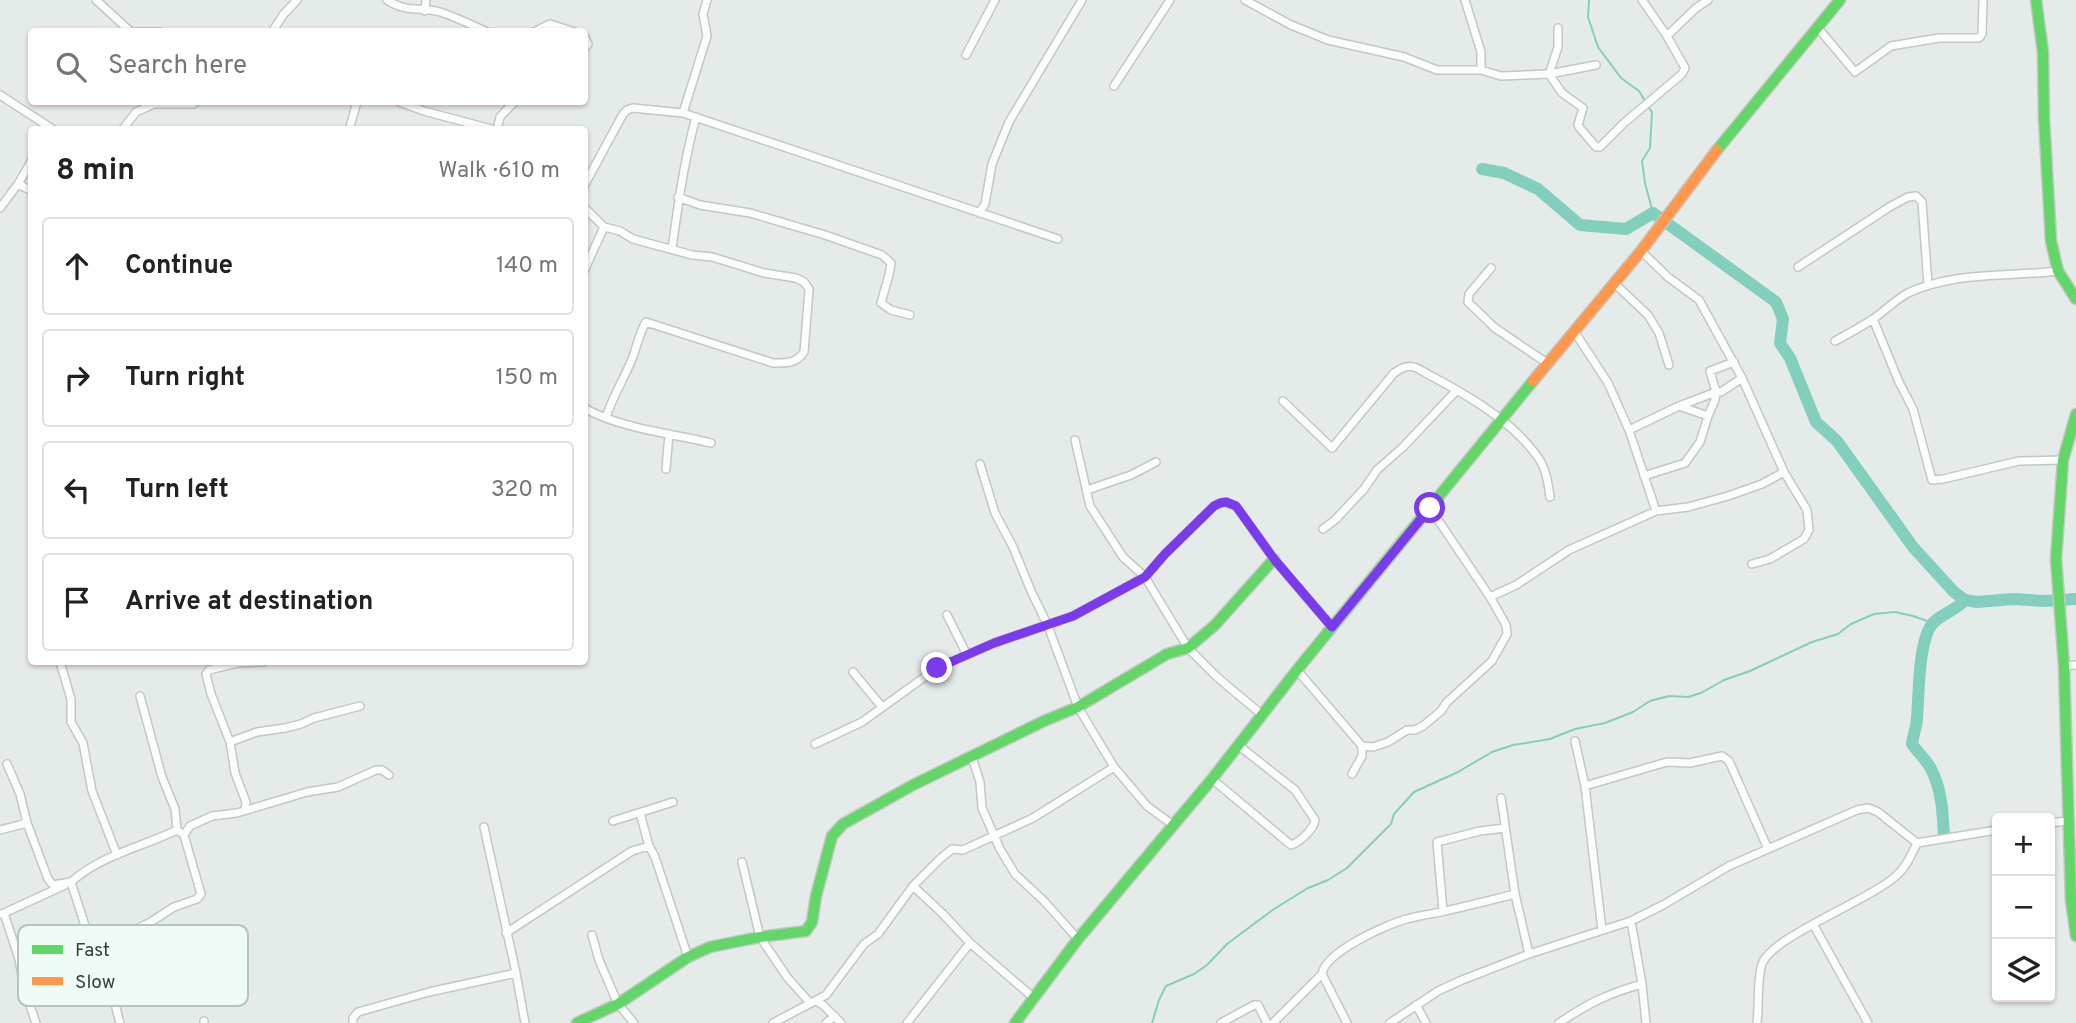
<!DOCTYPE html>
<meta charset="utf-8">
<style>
:root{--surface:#fff;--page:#f2f2f2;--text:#222;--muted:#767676;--line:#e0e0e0}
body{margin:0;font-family:Overpass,sans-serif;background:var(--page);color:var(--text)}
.controls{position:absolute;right:21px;bottom:21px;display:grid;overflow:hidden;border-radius:7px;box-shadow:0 2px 5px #0004}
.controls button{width:63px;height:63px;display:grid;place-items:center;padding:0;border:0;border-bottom:2px solid var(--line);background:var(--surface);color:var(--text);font:35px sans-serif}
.stop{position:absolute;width:21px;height:21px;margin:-16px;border:5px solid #7c3aed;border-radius:50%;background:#fff}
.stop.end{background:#7c3aed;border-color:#fff;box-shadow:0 2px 7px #0008}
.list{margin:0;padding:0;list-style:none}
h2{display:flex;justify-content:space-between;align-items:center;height:91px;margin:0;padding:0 28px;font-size:30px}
h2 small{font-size:23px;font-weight:400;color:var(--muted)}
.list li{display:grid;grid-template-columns:46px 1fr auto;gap:21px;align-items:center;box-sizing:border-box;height:98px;margin:0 14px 14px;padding:0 14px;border:2px solid var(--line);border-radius:7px}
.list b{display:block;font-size:26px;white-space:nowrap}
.list em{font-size:23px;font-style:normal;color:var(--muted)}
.icon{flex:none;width:38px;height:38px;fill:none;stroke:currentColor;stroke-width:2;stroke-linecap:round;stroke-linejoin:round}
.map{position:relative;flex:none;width:2076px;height:1023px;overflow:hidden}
.search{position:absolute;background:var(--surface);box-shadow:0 2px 5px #0004;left:28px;top:28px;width:560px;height:77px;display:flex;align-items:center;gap:18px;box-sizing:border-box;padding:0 24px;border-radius:7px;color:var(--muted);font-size:26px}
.panel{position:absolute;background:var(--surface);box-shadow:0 2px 5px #0004;left:28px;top:126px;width:560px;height:539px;border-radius:7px}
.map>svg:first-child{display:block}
</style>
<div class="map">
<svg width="2076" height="1023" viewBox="0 0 2076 1023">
<rect width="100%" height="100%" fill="#e5ebe9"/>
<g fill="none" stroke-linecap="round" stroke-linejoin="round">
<!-- stream -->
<path stroke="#83cfbe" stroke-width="2" d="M1589,0l-1,17 10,30 23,31 18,13 6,10
M1649,108l3,4 -2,36 -8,13 3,22 8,30
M1152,1023l7,-23 7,-14 28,-12 13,-9 20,-21 47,-35 34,-21 20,-8 19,-12 44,-44 3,-10 20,-22 44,-20 34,-20 21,-7 37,-6 25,-10 30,-6 28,-11 17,-11 19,-5 19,1 13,-4 23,-13 26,-9 62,-29 26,-8 13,-10 23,-10 21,-2 18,4 20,7"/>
<!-- river -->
<path stroke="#83cfbe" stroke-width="12" d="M1482,169l22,4 34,16 42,36 46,4 27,-16 123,89 7,17 -3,24 10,15 26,64 21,19 76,106 41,45 11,8 12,2 36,-3 31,2 32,-2
M1944,837c-1,-22 -2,-46 -12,-66 -4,-10 -14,-18 -20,-27 1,-9 5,-18 5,-26 2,-22 1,-81 17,-96 10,-9 22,-12 31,-22"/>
<defs>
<path id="street" d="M96,0l35,32
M387,0c22,14 32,6 53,12 16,5 32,13 47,20
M1245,0l46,25 37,15 76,17 33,13h44l20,6 48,-2 47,-9
M1465,0l16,52v18
M425,11l1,-11
M1558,28v19l-9,27 13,19 21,15 -5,17 1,2 17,20h4l24,-24 58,-49 3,-6 -18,-32 -25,-36
M1818,28l37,44 36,-26 48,-8h40l3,-4 1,-34
M137,32h23
M272,32l11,-17 14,-15
M534,32l16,-8 25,8
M584,36l4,8 -4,5
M1667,36l29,-28 12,-8
M966,55l29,-55
M1114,86l56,-86
M0,95l54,35
M399,102l25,9 71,19
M683,113l24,-77 -4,-22 4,-14
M122,130l14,-18 18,-8h39l3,-2
M349,130l8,-28
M497,130l3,-13 14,-15
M18,184l14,7
M584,186l39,-72 4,-4 6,-2 50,5 375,126
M678,197l22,8 50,8 75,22 57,20 9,8 -2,12 -8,28 10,7 19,5
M584,207l20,20 16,4 13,8 59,16 20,2 52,16 32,5 8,4 5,7 -5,63c-8,12 -18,11 -31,11l-127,-41c-7,11 -9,25 -14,37 -8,20 -19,37 -26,58
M0,208l18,-24 14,-24
M979,213l6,-9 7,-40 17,-42 73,-122
M672,249c6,-44 12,-88 24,-132
M1641,251l27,26 31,23 43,78 42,94 23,38 2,20 -5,9 -34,20 -18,5
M1798,267l93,-61 17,-9 8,-1 6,6 6,83
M1491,268l-22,26 -1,8 27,26 52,35
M584,271l20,-44
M1615,284l33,31 11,18 10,32
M1873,319l26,63 14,27 19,71 11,-1 76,-18 44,-1
M1574,331l34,52 21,47 27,81
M1835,341c13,-7 26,-14 38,-22 12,-8 22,-19 35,-26 47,-22 100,-16 150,-22
M1283,401l49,47 62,-75c6,-4 12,-8 20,-6 6,2 13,7 19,10 36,19 80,45 104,79 9,12 11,26 13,41
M1679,406l29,10
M584,408c38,21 86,25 127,35
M1629,430l50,-24 37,-14h5l21,-14
M1075,440l15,66 33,51 22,20 43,71 29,29 44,37
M980,464l15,49 18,34 18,44 17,35 30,81 36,60 33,39 26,19
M666,469l3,-35
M1644,476l41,-13 15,-21 8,-26 7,-16 1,-8 -6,-21 24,-9
M1087,490l44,-15 25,-13
M1323,529l12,-9 29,-31 13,-19 26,-23 54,-57
M1490,597l26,-12 53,-35 87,-39 32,-4 40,-11 34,-12 22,-12
M947,615l20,40
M60,662l11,37v23l12,21 9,48 25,64
M2064,666l12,-1
M1297,670l65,76v10l-10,18
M853,672l29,35
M1575,741l10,45 17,144
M230,742l27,-10 28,-4 16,-4 13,-6 46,-12
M815,744l47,-22 75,-54 57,-25 79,-27 72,-39 20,-23 49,-48 6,-3 6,-1 10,4 38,53 58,68
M1362,746l11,1 15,-5 19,-12h8l8,-4 18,-15 6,-9 45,-41 15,-27 -1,-9 -16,-28 -60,-89
M972,757l8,25 2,26 18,41 15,25 28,26 35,39
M7,764l13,30 7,29 21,56 5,6 18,-3
M1212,779l79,66c9,-3 23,-16 24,-25l-20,-30 -57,-45
M1585,786l82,-24 23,1 32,-7 7,5 39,88
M1501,798l14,96 14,60
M245,809l1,-7 -11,-29 -5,-31 -19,-48 -5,-20 3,-4 29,-7 25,-1
M640,813l9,33 6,11 33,100
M613,821l60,-19
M2050,823l17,-2
M484,827l32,146 9,50
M0,830l27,-7
M177,830l7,5 6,-9 22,-10 25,-3 70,-21 31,-5 38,-17h6l7,5
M742,862l18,75 27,40 23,26
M913,886l30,28 27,29 65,56
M1443,911l-6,-69 43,-11 25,-3
M4,913l15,46 5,29 12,35
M2,914l63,-29
M1631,921l11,63 4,39
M1813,924l55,99
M506,933l126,-82 17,-5
M592,935l7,25 19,44 16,19
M97,951l15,-10 37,-18 25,-16 23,-8 4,-5 -17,-59
M1322,974l25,49
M816,1001l7,4 18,18
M1416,1005l10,18
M204,1021v2
M120,1023l-9,-34 -14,-38 -9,-16 -17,-53c30,-27 71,-35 106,-52l-2,-21 -13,-32 -22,-81
M353,1023v-5l5,-6 71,-20 87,-19
M773,1023l53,-28 38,-51 14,-10 35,-48 27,-27 12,-10 11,1 70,-32 81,-51
M826,1023l9,-7
M907,1023l63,-80
M1221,1023l33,-18h4l9,18
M1273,1023l49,-49c3,-22 65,-50 85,-55 13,-4 26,-5 38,-8 23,-5 46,-11 70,-17
M1390,1023l48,-32 24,-11 67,-26 102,-33 32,-16 66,-39 128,-56 11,-2 10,4 39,31 80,-13
M1559,1023c30,-20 48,-29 83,-39
M1757,1023c2,-17 0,-44 5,-59 10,-28 109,-64 135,-89 9,-8 15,-21 20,-32"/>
<path id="fast" d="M2036,0l7,52 1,66 7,123 7,30 18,28
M1717,150l123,-150
M2076,414l-13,46 -7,99 8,107 7,234 5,36
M577,1023l41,-19 70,-47 22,-10 50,-10 46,-6 6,-9 4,-26 16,-60 11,-12 70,-39 131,-64 34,-14 89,-53 21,-6 27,-23 59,-66
M1015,1023l63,-84 134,-160 85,-109 236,-289"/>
<path id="slow" d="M1533,381l108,-130 76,-101"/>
</defs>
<!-- street casing -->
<use href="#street" stroke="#c3c7c6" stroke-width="10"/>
<!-- fast casing -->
<use href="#fast" stroke="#c3c7c6" stroke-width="13"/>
<!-- slow casing -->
<use href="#slow" stroke="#c3c7c6" stroke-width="13"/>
<!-- street -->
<use href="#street" stroke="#fbfcfc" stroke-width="7"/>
<!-- fast -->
<use href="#fast" stroke="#63d668" stroke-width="10"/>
<!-- slow -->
<use href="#slow" stroke="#ff974d" stroke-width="10"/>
</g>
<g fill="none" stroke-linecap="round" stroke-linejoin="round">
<!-- route -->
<path stroke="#7c3aed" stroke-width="9" d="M937,668l57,-25 79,-27 72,-39 20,-23 49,-48 6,-3 6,-1 10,4 38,53 58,68 98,-119"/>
</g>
<!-- legend -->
<rect x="18" y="925" width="230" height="81" rx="10" fill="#effbf7" stroke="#b8c2bf" stroke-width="2"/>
<rect x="32" y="945" width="31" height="9" fill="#63d668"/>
<rect x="32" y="977" width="31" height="8" fill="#ff974d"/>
<g font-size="19" fill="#393e3c">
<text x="75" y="956">Fast</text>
<text x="75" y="988">Slow</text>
</g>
</svg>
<div class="controls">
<button>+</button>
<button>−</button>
<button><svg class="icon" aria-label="layers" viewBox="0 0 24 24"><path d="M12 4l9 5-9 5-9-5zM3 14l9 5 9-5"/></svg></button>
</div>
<div class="stop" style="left:1430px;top:508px"></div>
<div class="stop end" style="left:937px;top:668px"></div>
<div class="search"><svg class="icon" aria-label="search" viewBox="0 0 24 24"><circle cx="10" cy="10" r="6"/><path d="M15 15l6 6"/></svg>Search here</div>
<section class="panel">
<h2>8 min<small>Walk · 610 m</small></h2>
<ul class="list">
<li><svg class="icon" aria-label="ahead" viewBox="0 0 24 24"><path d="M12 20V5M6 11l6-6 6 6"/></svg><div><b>Continue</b></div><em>140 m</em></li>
<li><svg class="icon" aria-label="right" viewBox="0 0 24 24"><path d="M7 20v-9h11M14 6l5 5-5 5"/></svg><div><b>Turn right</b></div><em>150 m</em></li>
<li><svg class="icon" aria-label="left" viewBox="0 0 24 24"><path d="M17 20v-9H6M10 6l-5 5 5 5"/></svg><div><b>Turn left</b></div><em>320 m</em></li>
<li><svg class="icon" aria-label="arrive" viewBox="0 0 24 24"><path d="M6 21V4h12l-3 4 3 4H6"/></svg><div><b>Arrive at destination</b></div></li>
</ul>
</section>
</div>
